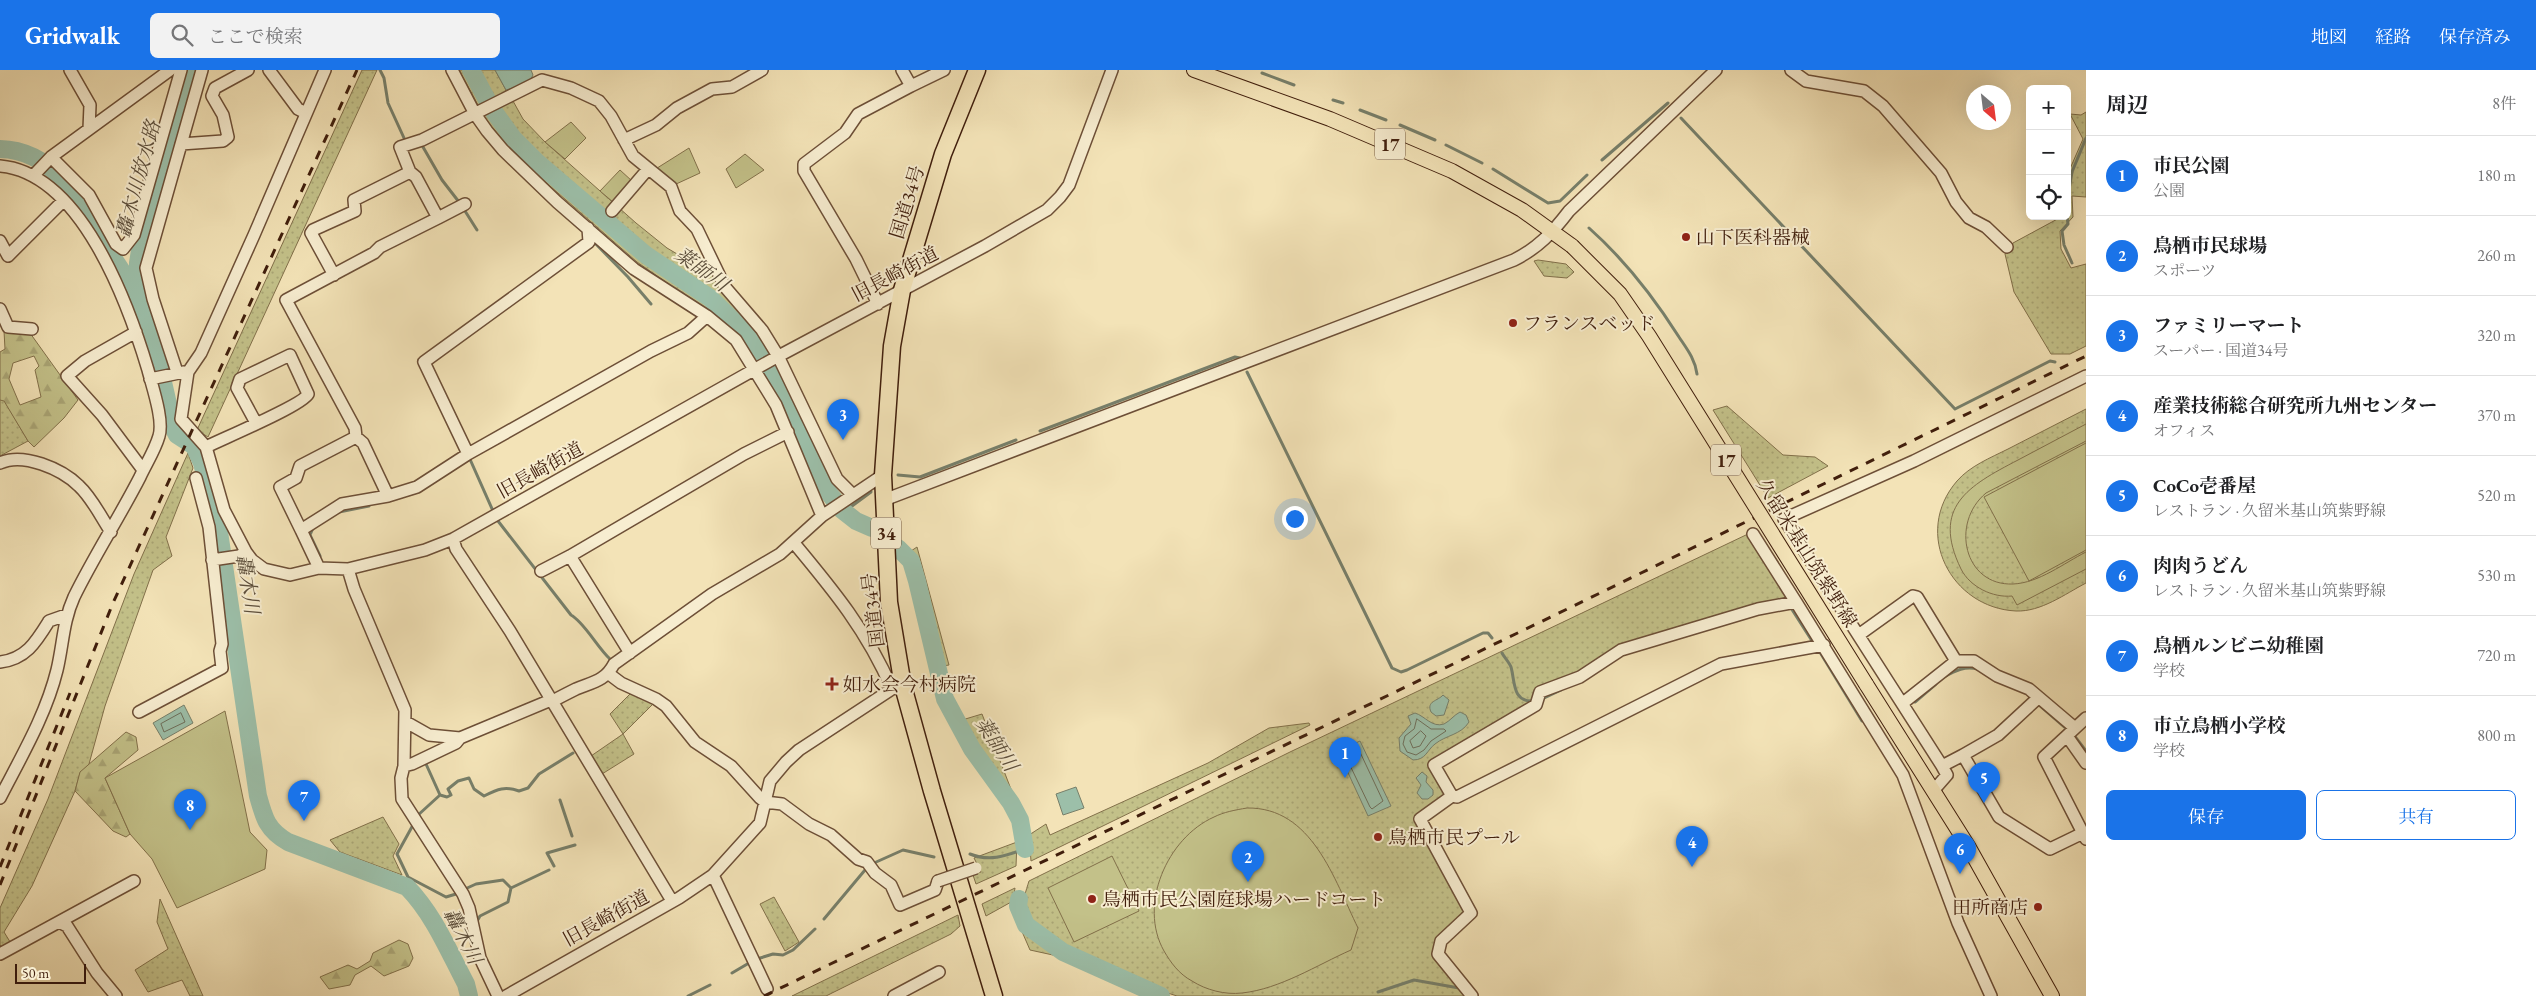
<!DOCTYPE html>
<html lang="ja">
<meta charset="utf-8">
<style>
:root{--surface:#fff;--page:#f2f2f2;--text:#202124;--muted:#757577;--line:#e0e0e0;--accent:#1a73e8}
body{margin:0;font-family:"EB Garamond","Noto Serif JP",serif;background:var(--page);color:var(--text)}
.controls{position:absolute;right:15px;top:15px;display:grid;overflow:hidden;border-radius:8px;box-shadow:0 5px 20px #0002}
.controls button{width:45px;height:45px;display:grid;place-items:center;padding:0;border:0;border-bottom:1px solid var(--line);background:var(--surface);color:var(--text);font:25px sans-serif}
.compass{position:absolute;left:1966px;top:15px;width:45px;height:45px;border-radius:50%;background:var(--surface);box-shadow:0 5px 20px #0002;rotate:152deg}
.scale{position:absolute;left:15px;bottom:12px;width:71px;box-sizing:border-box;padding-left:5px;border:2px solid #401e0c;border-top:0;font-size:14px;line-height:18px;white-space:nowrap;color:#401e0c;-webkit-text-stroke:4px #f7edd0;paint-order:stroke}
.you{position:absolute;left:1294px;top:448px;width:18px;height:18px;margin:-12px;border:4px solid #fff;border-radius:50%;background:#1a73e8;box-shadow:0 0 0 8px #1a73e833}
.badge{display:grid;place-items:center;width:32px;height:32px;border-radius:50%;background:var(--accent);color:#fff;font-size:16px;font-weight:700}
.pin{position:absolute;translate:-50% -41px;filter:drop-shadow(0 1px 2px #0008)}
.pin::after{content:'';position:absolute;top:26px;width:18px;height:15px;background:inherit;clip-path:polygon(0 0,100% 0,50% 100%)}
.list{margin:0;padding:0;list-style:none}
h2{display:flex;justify-content:space-between;align-items:center;height:65px;margin:0;padding:0 20px;font-size:21px}
h2 small{font-size:16px;font-weight:400;color:var(--muted)}
.list li{display:grid;grid-template-columns:32px 1fr auto;gap:15px;align-items:center;box-sizing:border-box;height:80px;padding:0 20px;border-top:1px solid var(--line)}
.list b{display:block;font-size:19px;white-space:nowrap}
.list p{margin:0;font-size:16px;white-space:nowrap;color:var(--muted)}
.list em{font-size:16px;font-style:normal;color:var(--muted)}
.actions{display:flex;gap:10px;padding:15px 20px}
.actions a{flex:1;padding:11px 0;border:1px solid var(--accent);border-radius:8px;text-align:center;font-size:18px;color:var(--accent)}
.actions .main{background:var(--accent);color:#fff}
.icon{flex:none;width:28px;height:28px;fill:none;stroke:currentColor;stroke-width:2;stroke-linecap:round;stroke-linejoin:round}
.map{position:relative;flex:none;width:2086px;height:926px;overflow:hidden}
header{display:flex;align-items:center;gap:30px;box-sizing:border-box;height:70px;padding:0 25px;background:var(--accent);color:#fff}
header strong{font-size:24px}
nav{display:flex;gap:28px;margin-inline-start:auto;font-size:18px}
.search{width:350px;height:45px;background:var(--page);display:flex;align-items:center;gap:12px;box-sizing:border-box;padding:0 18px;border-radius:8px;color:var(--muted);font-size:19px}
main{display:flex}
aside{flex:1;background:var(--surface)}
.map>svg:first-child{display:block}
</style>
<header>
<strong>Gridwalk</strong>
<div class="search"><svg class="icon" aria-label="search" viewBox="0 0 24 24"><circle cx="10" cy="10" r="6"/><path d="M15 15l6 6"/></svg>ここで検索</div>
<nav><a>地図</a><a>経路</a><a>保存済み</a></nav>
</header>
<main>
<div class="map">
<svg width="2086" height="926" viewBox="0 0 2086 926">
<defs>
<pattern id="grass-dots" width="8" height="8" patternUnits="userSpaceOnUse" patternTransform="scale(1.25)"><rect width="8" height="8" fill="#c3c189"/><path d="M2 2h.1M6 6h.1" fill="none" stroke="#a9a575" stroke-width="1.8" stroke-linecap="round"/></pattern>
<pattern id="forest-firs" width="22" height="20" patternUnits="userSpaceOnUse" patternTransform="scale(1.25)"><rect width="22" height="20" fill="#c3c189"/><path d="M5 1l3.5 6h-7zM16 11l3.5 6h-7z" fill="#a9a575"/></pattern>
</defs>
<rect width="100%" height="100%" fill="#f3e3b7"/>
<filter id="stains"><feTurbulence type="fractalNoise" baseFrequency=".004" numOctaves="4"/><feColorMatrix values="0 0 0 0 .2 0 0 0 0 .09 0 0 0 0 .02 0 0 0 .5 -.17"/></filter>
<radialGradient id="worn" r=".72"><stop offset=".6" stop-color="#630" stop-opacity="0"/><stop offset="1" stop-color="#630" stop-opacity=".3"/></radialGradient>
<!-- grass -->
<path fill="url(#grass-dots)" stroke="#82704a" d="M362,0h15l-169,367 -11,-7z
M459,0h7l29,54 34,38 112,97 72,49 20,21 -96,-67 -118,-103 -33,-39z
M477,0h18l11,20 -8,7 15,4 10,18 22,23 91,81 31,25 49,29 16,27 18,17 12,18 -28,-28 -88,-62 -108,-93 -38,-43z
M2086,42v85l-14,-1 1,21 -13,14 1,18 10,19 15,-4v82l-16,8h-19l-37,-62 -9,-38 8,-11 50,-27h4l2,-45 14,-32 -13,-25 11,1z
M1538,190l28,4 8,8 -7,6 -23,-2 -10,-15z
M0,323l28,48 -28,15z
M1727,336l56,49 32,2 13,9 -60,32 -55,-88z
M2086,339v174c-21,11 -45,29 -70,28 -65,-3 -104,-78 -59,-130 13,-15 33,-23 51,-32 26,-13 52,-27 78,-40z
M188,383l5,15 -27,69 6,19 -19,14 -48,136 -16,58 -9,9 -5,18 -43,95 -28,46 8,13 -10,2 -2,-2v-37l48,-109 86,-225z
M1748,464l43,66 -172,47 -31,22 -50,21 -7,15 -101,59 17,29 -31,24 48,89 1,9 -28,24 -4,19 35,38h-291c-29,-9 -146,-55 -153,-85 -2,-10 2,-20 5,-30l261,-129z
M917,477l32,118 -6,1 -21,-87 -11,-28z
M631,623l24,9 -32,32 11,20 -32,20 -11,-18 32,-22 -13,-20z
M982,644l32,83 -34,-45 -18,-32z
M1309,653l1,2 -279,136 -2,-26 17,-11 4,11 158,-72 61,-35z
M383,747l16,27 -6,12 9,19 -62,-23 -10,-12z
M1017,772l-1,24 -40,18 -3,-9 8,-3 -7,-14z
M1015,818l-2,13 -27,15 -4,-12z
M774,827l25,45 -14,9 -25,-47z
M160,829l43,97h-13l-8,-16 -34,12 -13,-22 33,-21 -11,-27z
M958,845l2,11 -9,8 -125,62h-34z
M1020,857l42,30 -32,-7z"/>
<!-- forest -->
<path fill="url(#forest-firs)" stroke="#82704a" fill-rule="evenodd" d="M4,261l26,2 48,67 -14,18 -30,29 -6,-6 -24,-40 -4,-1v-48l5,-3zM34,286l5,10 -4,4 6,27 -21,8 -11,-26 4,-16z
M126,662l10,5 2,13 -33,28 25,56 -4,3 -13,-6 -38,-40 5,-19z
M399,870l9,4 5,14 -4,8 -25,10 -13,-10 -16,9 -5,10 -21,4 -9,-12 28,-12 9,4 13,-8 3,-8z"/>
<!-- garden -->
<path fill="#c3c189" stroke="#82704a" d="M571,52l15,16 -21,21 -20,-17z
M689,78l11,25 -26,12 -20,-15z
M745,84l19,16 -28,18 -10,-19z
M620,100l12,11 -19,21 -13,-11z
M2086,354v17l-100,52c-36,30 -22,93 27,91 26,-1 51,-21 73,-32v17l-69,36 -5,-9c-19,2 -42,-9 -51,-27 -30,-62 7,-83 57,-109 23,-12 45,-24 68,-36z
M2086,373v107l-57,31 -45,-84z
M225,641l25,121 17,18 -2,19 -88,39 -25,-49 -22,-25 -25,-56z
M1247,738c65,-1 87,71 111,120l-7,22c-34,15 -71,39 -109,43 -17,2 -36,-3 -50,-12 -13,-7 -21,-18 -28,-30 -26,-46 3,-113 50,-134 10,-5 21,-7 33,-9z
M1112,786l27,55 -65,31 -26,-54z"/>
<!-- water -->
<path fill="#9cbfa9" stroke="#777f6a" d="M495,0h36l2,5 -4,8 -23,7z
M1443,625l6,5 -5,15 -8,1 -5,-4c-5,-11 7,-11 12,-17z
M184,635l9,18 -30,17 -10,-17z
M1460,642l6,3 3,7c-8,13 -23,13 -34,22 -8,6 -9,16 -22,16l-13,-9 -1,-13 12,-14 -3,-8 7,-3c10,3 17,15 29,11 6,-3 10,-9 16,-12z
M1360,671l31,65 -23,10 -30,-65z
M1422,702l5,4 -1,6 7,8v5l-5,4h-6l-5,-6 4,-8 -5,-7z
M1076,717l8,21 -21,7 -7,-21z"/>
<g fill="none" stroke-linecap="round" stroke-linejoin="round">
<!-- shore -->
<path stroke="#6e6e5a" stroke-width="1" d="M181,643l4,9 -21,10 -3,-8z
M1417,649l14,10h13l2,2 -15,10 -7,9 -8,5 -9,-3 -4,-8 2,-8 9,-7z
M1421,661l5,5 -6,10 -7,2 -3,-7z
M1356,678l3,2 24,51 -11,8 -2,-2 -25,-52z"/>
<!-- stream -->
<path stroke="#777f6a" stroke-width="3" d="M380,0l4,8 4,25 16,35
M1262,3l32,12
M1333,30l10,3
M1360,40l26,10
M1681,48l274,291 95,-48 5,1
M1400,55l35,15
M1446,75l36,18
M423,77l19,33 17,22
M1602,90l66,-57
M1493,99l55,34 12,-2 27,-26
M2067,132l5,-30 14,-34
M465,141l12,19
M2067,146l1,8 -6,7 2,14 8,18
M1589,158c36,32 64,68 90,109 8,12 16,22 18,37
M593,171l35,36 23,27
M1247,302l145,296 9,4 6,-2 76,-37h5l4,5
M1040,361l195,-74 5,1
M469,387l24,54
M898,405l22,2 96,-37
M842,440l10,-4 19,-14
M339,442l30,-6
M498,451l73,94c13,7 26,32 39,44l-1,4
M313,458l-3,7 10,21
M1791,538l23,36
M1818,579l44,72
M1502,583c2,4 7,9 9,14 4,14 1,35 22,34
M1944,607c12,-7 21,-11 34,-8
M1542,629l19,-9
M1915,632l21,-18
M2037,633l31,27
M2073,664l13,17
M440,725l7,2 4,-2 -3,-6 10,-8 11,-3 5,11 10,7c14,-7 21,-10 35,-5l9,-3 11,-14 34,-21
M560,730l12,36
M417,746l23,-21 -14,-31
M413,755l-16,29 11,23 38,20 10,-3
M970,784c20,8 35,2 55,-5
M874,793l29,-13 31,7
M554,796l-7,-13 28,-8
M465,819l11,-5 27,-4 8,8 38,-18
M824,849l41,-49
M476,853l4,-7 28,-14 3,-14
M757,889l16,-5 10,1 10,-5 22,-21
M732,903l17,-10
M1378,922l36,-12 45,8
M688,926l22,-11"/>
<!-- river -->
<path stroke="#9cbfa9" stroke-width="18" d="M471,0l21,39 21,29 24,24 109,93 64,43 45,44 27,45 29,64 14,37 17,22 14,11 16,7
M0,79c58,1 85,60 110,104 10,16 22,32 29,49 16,41 25,83 34,125l4,8 17,11 8,17 16,62 40,271c6,22 9,34 30,46l119,45c27,28 41,63 59,97l3,12
M138,230v-37l3,-19 49,-174
M898,478l13,13 6,20 28,118 27,50 39,54 9,17 5,29
M1019,829l-1,7 8,19 37,27 98,44"/>
<defs>
<path id="minor" d="M70,0l20,35 -1,24
M269,0l29,39 8,4
M452,0l23,44 12,17 16,19 54,52 77,67 73,47 29,24 40,65 46,111
M1791,0l15,11 58,10 19,15 58,67 15,29 13,16 17,9 21,20
M911,16l33,-16
M624,70l32,-15 21,-17 35,-19 20,-2 30,-17
M181,74l42,-3 5,-4 -5,-22 -11,-19 3,-8 33,-18
M51,87l38,38 27,49 7,5 11,-14 47,-165
M0,96c81,7 128,137 148,204 4,16 16,50 11,66 -4,14 -13,28 -19,41 -21,41 -46,79 -66,120 -11,24 -11,48 -17,73 -11,45 -36,87 -57,128
M33,106l18,-19 119,-87
M612,141l36,-42
M438,148l27,-14
M0,171l8,15 55,-55
M334,205l-23,-42 2,-3 42,-19 -1,-11 56,-28
M878,234l-22,-45 -52,-88v-7l41,-31 13,-19 53,-28 -9,-16
M0,239l8,18 24,2
M136,262l-51,29 -18,15 35,39 41,55
M177,302l-24,-73 -7,-31 56,-198
M150,309l34,-7
M256,353l-19,-35 3,-9 50,-24 18,39c-5,11 -86,45 -102,53l18,63 22,42 6,8 12,9 26,6 29,-7 29,1 77,-19 28,-11 322,-181 210,-112 62,-36 13,-13 9,-12 43,-115
M356,367l7,6 25,53
M206,377l-25,-28 7,-47 13,-19 53,-118 71,-165
M468,384l183,-103 37,-18 19,-17
M0,393c23,-11 62,6 79,23 13,12 22,31 32,46
M884,430l630,-240c24,-12 39,-28 55,-49l147,-141
M301,460l-21,-43 16,-9 4,-12 56,-29 -1,-9 -69,-128 88,-47 6,-6 58,-29 -22,-41 -6,-5 -10,-25 22,-7 120,-60 29,8 28,13 12,15 22,40 38,31 9,24 17,18 28,58 37,43 16,26 59,123 16,16
M1753,464l43,68
M453,469l3,10 54,82 162,270
M794,473c40,48 73,88 98,146
M570,486l60,97
M212,490l27,-4 7,-4
M319,498l-18,-38 41,-26 46,-8 29,-9 51,-33 -44,-92 165,-120 -1,-14
M348,499l6,20 51,121 -1,56 -3,12 1,21 61,95 6,14 11,50 18,38
M541,501l29,-15 174,-102 44,-22
M1860,564l53,-38 4,1 39,64 -53,42
M1956,591h18l23,15 32,13 46,39
M0,592c26,-3 36,-20 49,-41l17,-6
M609,604l12,9 35,16 10,7 29,36 36,24 29,32 5,4 17,2 27,20 22,11 27,24 9,3 8,11 16,12 9,20 35,-15 3,-9
M551,632c9,-5 17,-9 25,-13 17,-7 29,-8 38,-25l98,-70 68,-40 42,-38 61,-41
M139,642l83,-44 -2,-17 2,-7 -13,-117 -13,-49
M2086,648l-42,39 42,82
M406,652l23,13 31,3
M2067,666l19,27
M1963,685l35,-20 40,-37
M404,696l8,-2 44,-21 4,-5 91,-38
M1942,696l21,-11 36,62 51,32 33,-16
M1933,721l14,-16 -5,-9 -158,-247 130,-58 172,-85
M1452,726l-18,-31 102,-60 4,-13 40,-15 41,-27 137,-41 38,-7 107,173 55,148 33,73
M713,805l54,114
M59,852l8,4 30,47 19,23
M0,884l134,-73
M506,926l173,-98 34,-23 47,-52 10,-42 16,-19 13,-12 61,-40 32,-21 11,-3
M894,926l45,-24
M1472,926l-34,-42 3,-13 30,-28 -51,-94 32,-23 5,1 264,-133 103,-19"/>
<path id="major" d="M1194,0l136,49 122,52 70,39 50,36
M1866,614l102,162 84,150"/>
<path id="highway" d="M977,0l-34,84 -41,136 -10,56 -9,129 6,127 14,84 29,105 62,205"/>
</defs>
<!-- minor casing -->
<use href="#minor" stroke="#6d4f37" stroke-width="14"/>
<!-- major casing -->
<use href="#major" stroke="#401e0c" stroke-width="16"/>
<!-- highway casing -->
<use href="#highway" stroke="#401e0c" stroke-width="19"/>
<!-- minor -->
<use href="#minor" stroke="#f7edd0" stroke-width="11"/>
<!-- major -->
<use href="#major" stroke="#f3e3b7" stroke-width="14"/>
<!-- highway -->
<use href="#highway" stroke="#f3e3b7" stroke-width="16"/>
<!-- rail -->
<path stroke="#401e0c" stroke-width="3" stroke-dasharray="9 9" stroke-linecap="butt" d="M0,797l70,-174
M0,815l113,-282 244,-533
M764,926l793,-382 529,-258"/>
<defs>
<path id="minor-bridge" d="M938,811l38,-13"/>
<path id="major-bridge" d="M1572,176l48,48 29,42 217,348"/>
</defs>
<!-- minor-bridge casing -->
<use href="#minor-bridge" stroke="#6d4f37" stroke-width="14" stroke-linecap="butt"/>
<!-- major-bridge casing -->
<use href="#major-bridge" stroke="#401e0c" stroke-width="16" stroke-linecap="butt"/>
<!-- minor-bridge -->
<use href="#minor-bridge" stroke="#f7edd0" stroke-width="11"/>
<!-- major-bridge -->
<use href="#major-bridge" stroke="#f3e3b7" stroke-width="14"/>
</g>
<!-- markers -->
<g fill="#8f2418" stroke="#f7edd0" stroke-width="2">
<circle cx="1686" cy="167" r="5"/>
<circle cx="1513" cy="253" r="5"/>
<path d="M829.5 606.5h5v5h5v5h-5v5h-5v-5h-5v-5h5z"/>
<circle cx="1378" cy="767" r="5"/>
<circle cx="1092" cy="829" r="5"/>
<circle cx="2038" cy="837" r="5"/>
</g>
<g text-anchor="middle" dominant-baseline="central" stroke-width="4" stroke-linejoin="round" paint-order="stroke">
<!-- shield labels -->
<g fill="#f7edd0" stroke="#775c47" stroke-width="1">
<rect x="1375" y="58.5" width="30" height="31" rx="4"/>
<rect x="1711" y="374.5" width="30" height="31" rx="4"/>
<rect x="871" y="447.5" width="30" height="31" rx="4"/>
</g>
<g font-size="18" font-weight="bold" fill="#401e0c">
<text x="1390" y="74">17</text>
<text x="1726" y="390">17</text>
<text x="886" y="463">34</text>
</g>
<!-- street labels -->
<g font-size="19" fill="#401e0c" stroke="#f7edd0">
<text transform="translate(907 132) rotate(-73)">国道34号</text>
<text transform="translate(895 204) rotate(-28)">旧長崎街道</text>
<text transform="translate(540 400) rotate(-29)">旧長崎街道</text>
<text transform="translate(1807 483) rotate(58)">久留米基山筑紫野線</text>
<text transform="translate(873 540) rotate(-97)">国道34号</text>
<text transform="translate(606 848) rotate(-29)">旧長崎街道</text>
</g>
<!-- poi labels -->
<g font-size="19" fill="#401e0c" stroke="#f7edd0" text-anchor="start">
<text x="1696" y="167">山下医科器械</text>
<text x="1523" y="253">フランスベッド</text>
<text x="843" y="614">如水会今村病院</text>
<text x="1388" y="767">鳥栖市民プール</text>
<text x="1102" y="829">鳥栖市民公園庭球場ハードコート</text>
<text x="2028" y="837" text-anchor="end">田所商店</text>
</g>
<!-- water labels -->
<g font-size="20" font-style="italic" fill="#5c4e3b" stroke="#f7edd0">
<text transform="translate(138 109) rotate(-75)">轟木川放水路</text>
<text transform="translate(702 199) rotate(36)">薬師川</text>
<text transform="translate(248 514) rotate(81)">轟木川</text>
<text transform="translate(997 674) rotate(57)">薬師川</text>
<text transform="translate(463 866) rotate(63)">轟木川</text>
</g>
</g>
<rect width="100%" height="100%" filter="url(#stains)"/>
<rect width="100%" height="100%" fill="url(#worn)"/>
</svg>
<div class="controls">
<button>+</button>
<button>−</button>
<button><svg class="icon" aria-label="locate" viewBox="0 0 24 24"><circle cx="12" cy="12" r="6"/><path d="M12 2v4M12 18v4M2 12h4M18 12h4"/></svg></button>
</div>
<svg class="compass" viewBox="-18 -18 36 36"><path d="M0-13l5 13h-10z" fill="#e53935"/><path d="M0 13l5-13h-10z" fill="#757577"/></svg>
<div class="scale">50 m</div>
<div class="you"></div>
<div class="pin badge" style="left:1345px;top:708px">1</div>
<div class="pin badge" style="left:1248px;top:812px">2</div>
<div class="pin badge" style="left:843px;top:370px">3</div>
<div class="pin badge" style="left:1692px;top:797px">4</div>
<div class="pin badge" style="left:1984px;top:733px">5</div>
<div class="pin badge" style="left:1960px;top:804px">6</div>
<div class="pin badge" style="left:304px;top:751px">7</div>
<div class="pin badge" style="left:190px;top:760px">8</div>
</div>
<aside>
<h2>周辺<small>8件</small></h2>
<ul class="list">
<li><span class="badge">1</span><div><b>市民公園</b><p>公園</p></div><em>180 m</em></li>
<li><span class="badge">2</span><div><b>鳥栖市民球場</b><p>スポーツ</p></div><em>260 m</em></li>
<li><span class="badge">3</span><div><b>ファミリーマート</b><p>スーパー · 国道34号</p></div><em>320 m</em></li>
<li><span class="badge">4</span><div><b>産業技術総合研究所九州センター</b><p>オフィス</p></div><em>370 m</em></li>
<li><span class="badge">5</span><div><b>CoCo壱番屋</b><p>レストラン · 久留米基山筑紫野線</p></div><em>520 m</em></li>
<li><span class="badge">6</span><div><b>肉肉うどん</b><p>レストラン · 久留米基山筑紫野線</p></div><em>530 m</em></li>
<li><span class="badge">7</span><div><b>鳥栖ルンビニ幼稚園</b><p>学校</p></div><em>720 m</em></li>
<li><span class="badge">8</span><div><b>市立鳥栖小学校</b><p>学校</p></div><em>800 m</em></li>
</ul>
<div class="actions"><a class="main">保存</a><a>共有</a></div>
</aside>
</main>
